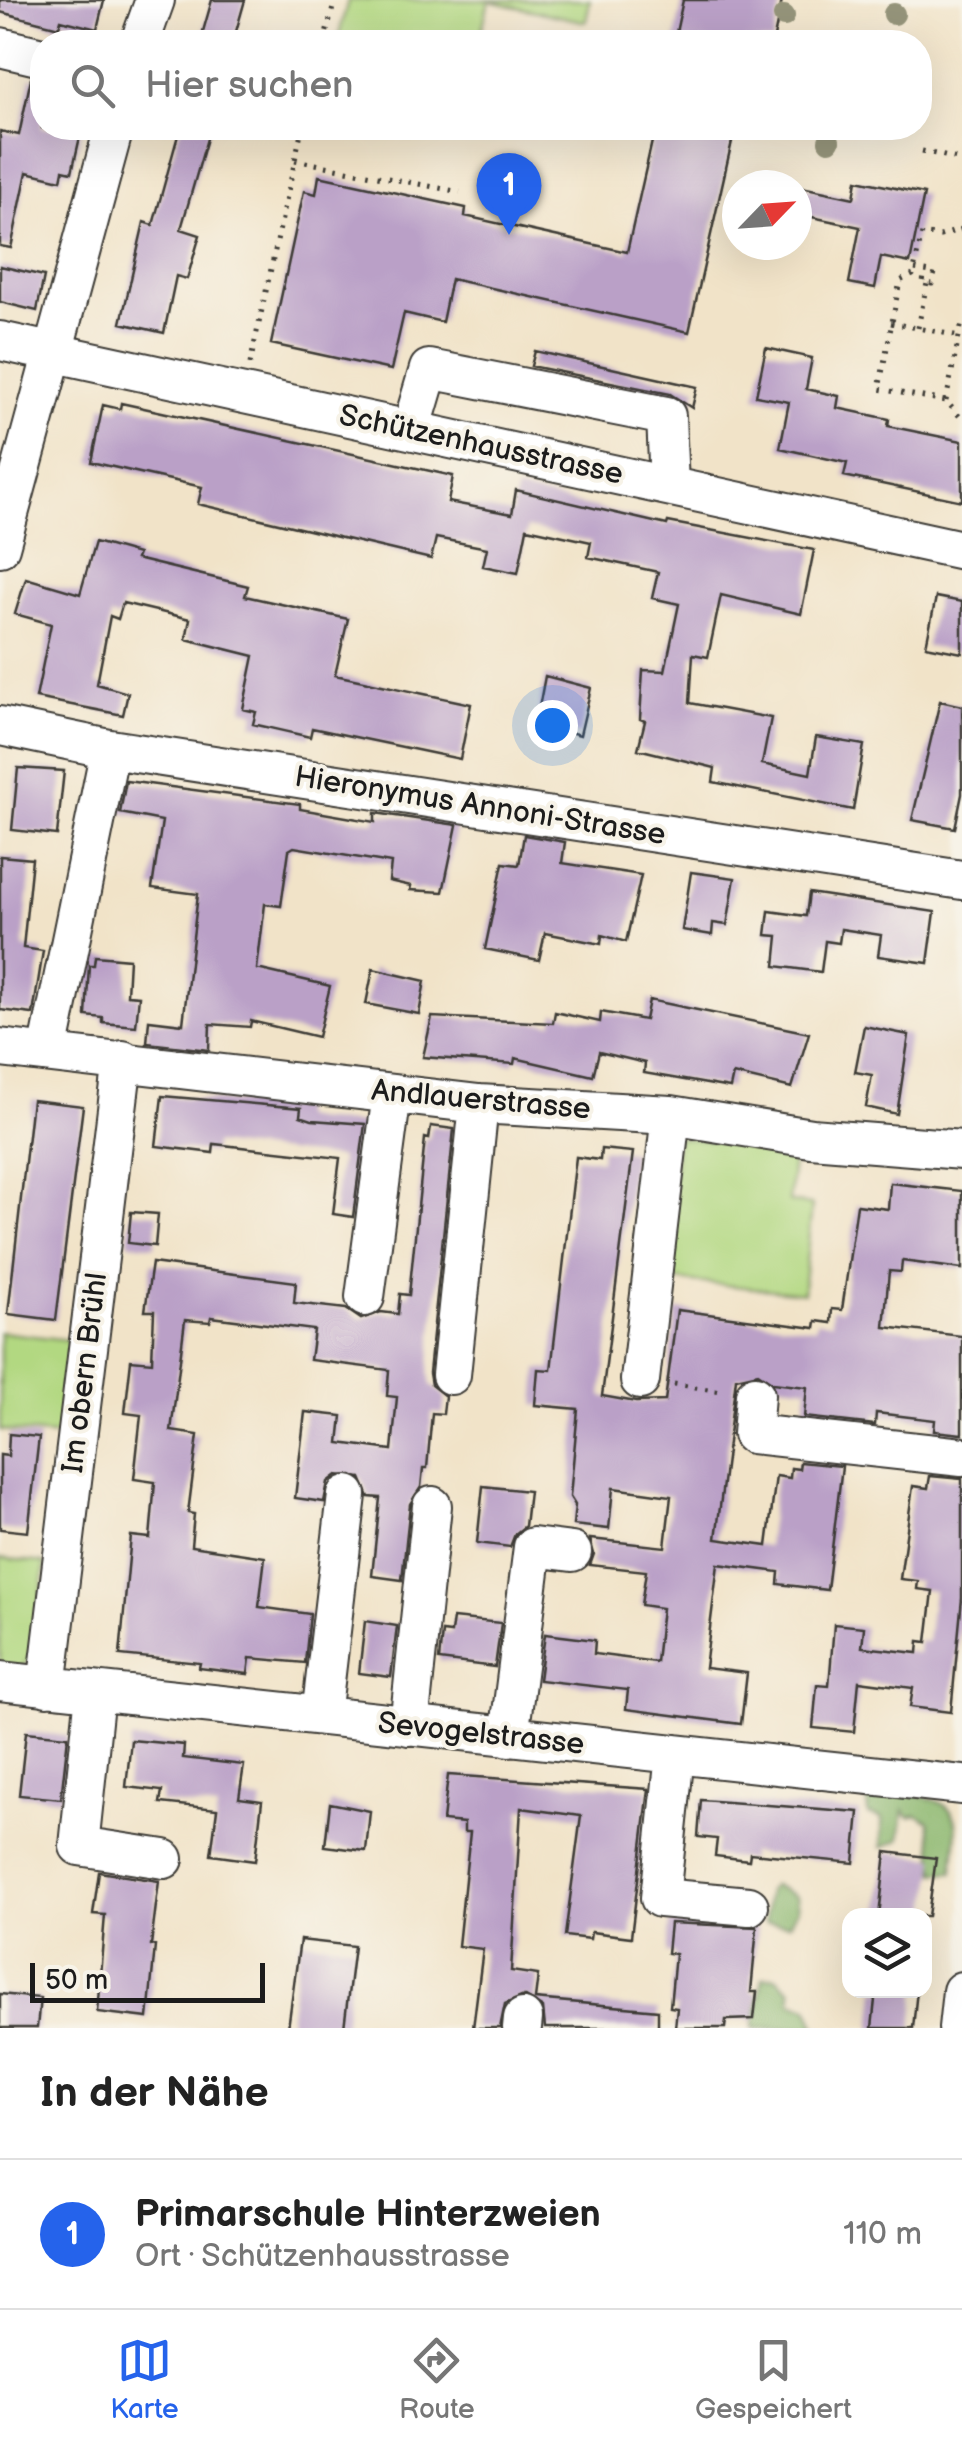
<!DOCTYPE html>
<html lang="de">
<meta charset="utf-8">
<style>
:root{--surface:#fff;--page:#f2f2f2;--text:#222;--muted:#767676;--line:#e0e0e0;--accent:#2563eb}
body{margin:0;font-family:"Balsamiq Sans",sans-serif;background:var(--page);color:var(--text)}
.controls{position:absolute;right:30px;bottom:30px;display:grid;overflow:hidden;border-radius:20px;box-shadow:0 10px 40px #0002}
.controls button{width:90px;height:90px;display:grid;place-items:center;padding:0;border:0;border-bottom:2px solid var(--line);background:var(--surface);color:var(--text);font:50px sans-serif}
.compass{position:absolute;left:722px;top:170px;width:90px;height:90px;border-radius:50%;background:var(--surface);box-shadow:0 10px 40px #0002;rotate:65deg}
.scale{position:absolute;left:30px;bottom:25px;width:235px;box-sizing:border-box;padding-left:10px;border:5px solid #1c1c1c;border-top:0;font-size:28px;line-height:35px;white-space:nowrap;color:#1c1c1c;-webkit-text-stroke:8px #f7f3e8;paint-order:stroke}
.you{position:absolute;left:552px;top:725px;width:35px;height:35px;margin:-25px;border:8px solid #fff;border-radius:50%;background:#1a73e8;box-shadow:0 0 0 15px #1a73e833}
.badge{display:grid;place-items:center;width:65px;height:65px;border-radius:50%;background:var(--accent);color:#fff;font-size:32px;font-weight:700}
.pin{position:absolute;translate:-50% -82px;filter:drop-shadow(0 2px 5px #0008)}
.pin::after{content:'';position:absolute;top:52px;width:35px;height:30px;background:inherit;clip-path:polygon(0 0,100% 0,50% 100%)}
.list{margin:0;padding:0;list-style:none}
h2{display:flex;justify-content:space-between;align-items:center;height:130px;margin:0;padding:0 40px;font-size:42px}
h2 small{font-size:32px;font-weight:400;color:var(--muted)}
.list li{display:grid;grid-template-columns:65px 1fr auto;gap:30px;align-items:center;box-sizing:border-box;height:150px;padding:0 40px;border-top:2px solid var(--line)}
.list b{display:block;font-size:38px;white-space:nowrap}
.list p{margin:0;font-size:32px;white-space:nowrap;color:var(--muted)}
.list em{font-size:32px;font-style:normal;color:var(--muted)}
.icon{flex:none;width:55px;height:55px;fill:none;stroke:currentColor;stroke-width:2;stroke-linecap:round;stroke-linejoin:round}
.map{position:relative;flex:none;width:962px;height:2028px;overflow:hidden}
.search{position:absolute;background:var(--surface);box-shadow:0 10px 40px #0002;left:30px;right:30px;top:30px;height:110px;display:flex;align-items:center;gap:25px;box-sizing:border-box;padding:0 35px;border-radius:40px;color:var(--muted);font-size:38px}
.sheet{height:280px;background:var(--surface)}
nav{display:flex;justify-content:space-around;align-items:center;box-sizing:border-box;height:140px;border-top:2px solid var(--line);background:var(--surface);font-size:28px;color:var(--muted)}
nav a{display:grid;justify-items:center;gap:5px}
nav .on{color:var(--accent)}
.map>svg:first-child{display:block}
</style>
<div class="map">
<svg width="962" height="2028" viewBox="0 0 962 2028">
<rect width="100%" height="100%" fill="#f7f3e8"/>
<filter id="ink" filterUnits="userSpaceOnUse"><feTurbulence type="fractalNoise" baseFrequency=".01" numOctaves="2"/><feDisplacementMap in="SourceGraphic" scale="20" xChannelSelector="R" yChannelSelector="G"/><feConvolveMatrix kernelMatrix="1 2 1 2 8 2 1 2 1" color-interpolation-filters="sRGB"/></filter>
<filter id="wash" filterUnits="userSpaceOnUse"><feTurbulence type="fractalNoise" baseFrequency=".0048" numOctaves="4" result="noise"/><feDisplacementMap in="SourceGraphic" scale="40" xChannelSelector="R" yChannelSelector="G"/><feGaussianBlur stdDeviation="2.25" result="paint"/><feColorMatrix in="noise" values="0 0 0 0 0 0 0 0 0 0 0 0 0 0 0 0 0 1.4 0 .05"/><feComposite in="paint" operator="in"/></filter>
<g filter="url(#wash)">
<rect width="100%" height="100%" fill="#f1e3c8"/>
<!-- green -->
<path fill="#b2d881" stroke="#677a4e" stroke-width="2.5" d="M348,0h242l-4,22 -97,-21 -10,41h-142z
M677,1137l117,12 -5,53 23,3 -9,88 -140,-14z
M0,1332l70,8 -12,96 -58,-6z
M0,1558l45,5 -10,90 -13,14 -22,2z"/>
<!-- forest -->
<path fill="#8db86f" stroke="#546a46" stroke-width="2.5" d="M866,1792c25,2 87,-2 90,32 2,15 -2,33 -3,48l-17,1 -7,-52 -12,-6 -7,2 -6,-7 -4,30 -18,7v-29l-14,-4z
M773,1885l23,11 2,13 -9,15 -24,-2 3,-31z
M763,1977h13l15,13v12l17,5 8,21h-63z"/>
<g id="blocks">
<!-- building -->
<path fill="#baa0c7" d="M0,0h104l-7,29 -36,-9 -2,7 -59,-15z
M212,0h33l-12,42h-33z
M683,0h99l-9,42h-99z
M31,78l11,1v49h40l-10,44 -9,-2 -2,10 -34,-8 -16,76 -11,-2v-115l19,4z
M180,128h30l-29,101 19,6 -13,44 -11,-3 -12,57 -43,-10 23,-101 9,3z
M655,128h80l-46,204 -238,-53 -9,43 -38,-9 -13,57 -120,-26 33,-153 12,3 3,-18 147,32 -1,8 162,36z
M857,180l67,14 -14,69 -29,-6 -6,31 -26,-5 11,-56 -63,-13v-28l57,12z
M0,266l44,10 -7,35 -37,-9z
M766,348l46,10 -6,31 33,7 -2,12 52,11 -1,7 74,15v60l-118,-25 3,-13 -67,-15 9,-46 -33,-6z
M535,351l162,36 -5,21 -22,-14 -139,-28z
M121,403l332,73 -5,26 64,12 4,-24 151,35 1,-3 146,28 -13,64 -80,-19 -13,62 -15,-3 -3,49 81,15 -9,46 48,10 6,-37 48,8 -11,65 -140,-28 2,-14 -77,-19 7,-28 -5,-2 3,-49 22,1 14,-67 -27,-6 6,-26 -70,-15 3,-15 -64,-14 -9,45 -35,-7 4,-18 -51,-10 -5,21 -233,-55 4,-17 -111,-25 12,-57 17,4z
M95,542l43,12 -2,5 112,27 -3,10 103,23 -13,56 136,29 -11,55 -148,-31 -2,9 -57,-13 3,-12 -13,-3 11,-53 -68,-17 4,-20 -67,-16 -5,16 -8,-3 -13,68 31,9 -5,22 -87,-17 15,-74 -36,-10 11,-36 54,16z
M936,597l26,5v51l-36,-7z
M545,676l46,12 -11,47 -44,-12z
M940,701l22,5v88l-7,34 -43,-8z
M18,768l46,3 -7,64 -45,-5z
M126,781l174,23v5l75,13v-9l82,12 -14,67 -33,-2 1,-4 -22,-5 2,-18 -97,-16 -5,3 -8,56 -16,-2 -8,65 73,17 -12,51 -67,-16 -1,6 -40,-3 -1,26 -62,-7 2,-23 34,4 15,-130 -46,-6 10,-67 -42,-8z
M524,835l41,7 -3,21 79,12 -15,67 -24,-7 -1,9 -56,-11 -6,27 -54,-11 18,-86 16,2z
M0,856l32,3 -9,89 20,3 -10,63 -33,-4z
M691,872l44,6 -8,47 -14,-2 -1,12 -30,-5z
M809,893l126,19 -7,51 -50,-7 3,-21 -40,-6 -2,14 -14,-2 -4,31 -46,-6 3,-30 -12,-1 3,-24 37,5z
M95,956l34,3 -2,36 12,1 -3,30 -33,-3v-5l-17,-2 3,-51h5z
M373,969l52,12 -6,33 -53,-10z
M649,1000l160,33 -17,55 -59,-14 -3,14 -86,-15 1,-10 -46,-11 -6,24 -78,-18 -1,6 -91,-7 9,-40 121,6 2,-11 45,10 1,-10 44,8z
M864,1026l45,9 -12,79 -31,-7 6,-32 -17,-3z
M162,1096l139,12 -1,8 12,4 53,4 -12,93 -20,-3 7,-56 -126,-14 -1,9 -57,-7z
M32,1100l51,6 -27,214 -48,-6z
M431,1126l23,3 -25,244 2,12 14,11 -2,18 -11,-1 -5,55h-4l-2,19 -11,17 -8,76 -30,-4 8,-78 -11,-1 -8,-19 -24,-3 -9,7 -4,20 -29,-4 10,-86 37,4 -3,27 53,7 5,-53 -10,-1 2,-26 -79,-10 4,-30 -103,-13 -1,5 -25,-2 -14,111 27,4 -10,78 6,1 -3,32 74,11 -6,50 51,7 -5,49 -55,-5 -2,16 -49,-6 1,-5 -80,-8 11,-119 19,2 5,-56 -21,-3 7,-64 -16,-2 6,-53 21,2 2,-51h-9l7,-48 144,19 -2,21 52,6 15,10 20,-7 17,2 2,-20 9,1 16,-157 4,1z
M601,1149l32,3 -31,244 34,6 29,-1 12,-91 138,18 1,-7 15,2 1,-14 10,1 15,-105 31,4 2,-26 72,8v78l-60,-8 -1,11 -12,-1 -5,56 78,9v98l-28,-3 1,-11 -59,-7 -1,12 -71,-8 3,-30 -34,-4 -15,-10 -22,5 -20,161 51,7 9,-70 14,2 1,-10 8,1 1,-7 42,4 -15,124 -49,-6 1,-12 -61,-8 -13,104 42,5 -6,51 -115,-15 2,-19 -89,-10 6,-46 50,6 -1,14 62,8 6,-54 -21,-3 5,-34 -56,-6 4,-11 -4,-15 75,8 6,-51 -58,-8 -4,41 -36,-4 2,-20 -5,-8 8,-88 -43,-4 3,-36 13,1 25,-213 24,3z
M131,1212l27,2 -3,32 -27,-3z
M9,1434l30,3 -11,95 -28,-3v-74l8,1z
M930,1476l32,3v119l-11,114 -41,-5 3,-19 -54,-7 -5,51 -41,-4 4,-43 12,1 5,-62 30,3 -2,20 56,6 1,-12 8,1 6,-51 -16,-2 1,-8 -18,-2 13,-93 15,2z
M483,1486l46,5 -4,35 -10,8 -5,13 -33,-4z
M453,1618l48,5 -6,44 -56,-7 3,-28 9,1z
M365,1621l32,5 -6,51 -32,-4z
M26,1732l42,4 -7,63 -42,-4z
M131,1740l53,5 -1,13 61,7 -5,33 23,3 -7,60 -44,-6 6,-46 -57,-6 2,-12 -36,-4z
M448,1775l201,14 -18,148 -40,-5 -1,7 -25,-3 16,-120 -60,-8 -10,163 27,4 -3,24 123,11v18h-113l-2,-20 -19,-12 -19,8 -5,24h-27l10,-79 -25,-3 12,-114h-6v-9l-21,-2z
M701,1800l158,12 -5,51 -104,-10 -1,7 -34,-4 2,-17 -19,-2z
M330,1803l40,8 -4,40 -41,-5z
M886,1852l50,6 -8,58h-49z
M99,1872l60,9 -8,64 4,1 -7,72 -51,-6 8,-97 -12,-1z
M670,1923l87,4 -6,65h6l-3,27 -28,1 -1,8h-50l2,-20 -7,-1 5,-53 -8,-1z
M300,1940l54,6 -10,82h-56z
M876,1990h41l-4,38h-41z
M0,1994l40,4 -3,30h-37z"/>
</g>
</g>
<g filter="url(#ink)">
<use href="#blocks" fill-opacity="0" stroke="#3c3a36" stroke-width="2.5"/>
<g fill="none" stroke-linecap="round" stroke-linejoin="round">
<defs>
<path id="minor" d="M140,42l15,-42
M0,47l42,10
M0,341l962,209
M411,430l18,-61 237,47 3,70
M0,547l114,-419
M0,726l110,23 852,131
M0,1048l479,56 192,11 140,23 151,12
M48,1053l62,-304
M365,1297l27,-203
M451,1375l28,-271
M640,1380l31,-265
M755,1395l-3,39 210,23
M0,1681l962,104
M47,1687l76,-627
M95,1693l-16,153 85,13
M321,1716l26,-221
M409,1726l23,-220
M509,1737l24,-190 39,5
M675,1754l-15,144 89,8
M522,2028l1,-10
M958,2028l4,-37"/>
</defs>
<!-- minor casing -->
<use href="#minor" stroke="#3c3a36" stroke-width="42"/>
<!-- path -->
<path stroke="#3c3a36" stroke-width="5" stroke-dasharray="2.5 8" stroke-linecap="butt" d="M324,42l11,-42
M922,151l40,9
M295,160l165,32
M962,229l-22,7 -18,-3 -9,42 -13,6 -21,108 67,12 16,18
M915,269l20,4 -3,11 -9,-2 2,-11
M891,323l68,13
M918,328l9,-45
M250,364l52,-236
M946,401l16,-79
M674,1384l48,7"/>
<!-- minor -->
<use href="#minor" stroke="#fff" stroke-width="38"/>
</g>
<!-- trees -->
<g fill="#95947a">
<circle cx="894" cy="14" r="11"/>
<circle cx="784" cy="16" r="11"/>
<circle cx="829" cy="141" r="11"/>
</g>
</g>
<g text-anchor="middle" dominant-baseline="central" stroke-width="8" stroke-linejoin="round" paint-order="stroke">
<!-- street labels -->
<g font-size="30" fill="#1c1c1c" stroke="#f7f3e8">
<text transform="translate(481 445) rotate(12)">Schützenhausstrasse</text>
<text transform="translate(480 806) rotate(9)">Hieronymus Annoni-Strasse</text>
<text transform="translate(481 1100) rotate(5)">Andlauerstrasse</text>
<text transform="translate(85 1373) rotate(-83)">Im obern Brühl</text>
<text transform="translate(481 1734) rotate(6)">Sevogelstrasse</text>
</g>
</g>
</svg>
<div class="controls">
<button><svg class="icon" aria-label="layers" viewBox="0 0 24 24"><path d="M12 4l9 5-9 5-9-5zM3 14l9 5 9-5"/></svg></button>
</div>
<svg class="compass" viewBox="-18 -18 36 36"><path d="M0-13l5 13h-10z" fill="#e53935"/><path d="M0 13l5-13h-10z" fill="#767676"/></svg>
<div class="scale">50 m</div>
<div class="you"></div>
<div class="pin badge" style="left:509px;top:235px">1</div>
<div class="search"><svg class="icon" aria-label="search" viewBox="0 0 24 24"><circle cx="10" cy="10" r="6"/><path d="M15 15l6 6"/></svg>Hier suchen</div>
</div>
<section class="sheet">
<h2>In der Nähe<small></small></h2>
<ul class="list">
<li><span class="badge">1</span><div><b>Primarschule Hinterzweien</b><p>Ort · Schützenhausstrasse</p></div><em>110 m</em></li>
</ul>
</section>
<nav>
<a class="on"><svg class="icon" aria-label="map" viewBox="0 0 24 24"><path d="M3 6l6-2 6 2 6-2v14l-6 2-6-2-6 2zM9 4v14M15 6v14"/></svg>Karte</a>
<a><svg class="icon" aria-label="directions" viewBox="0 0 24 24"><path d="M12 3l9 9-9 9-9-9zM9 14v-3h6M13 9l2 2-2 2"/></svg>Route</a>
<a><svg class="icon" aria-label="saved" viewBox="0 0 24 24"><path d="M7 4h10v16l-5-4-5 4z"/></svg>Gespeichert</a>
</nav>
